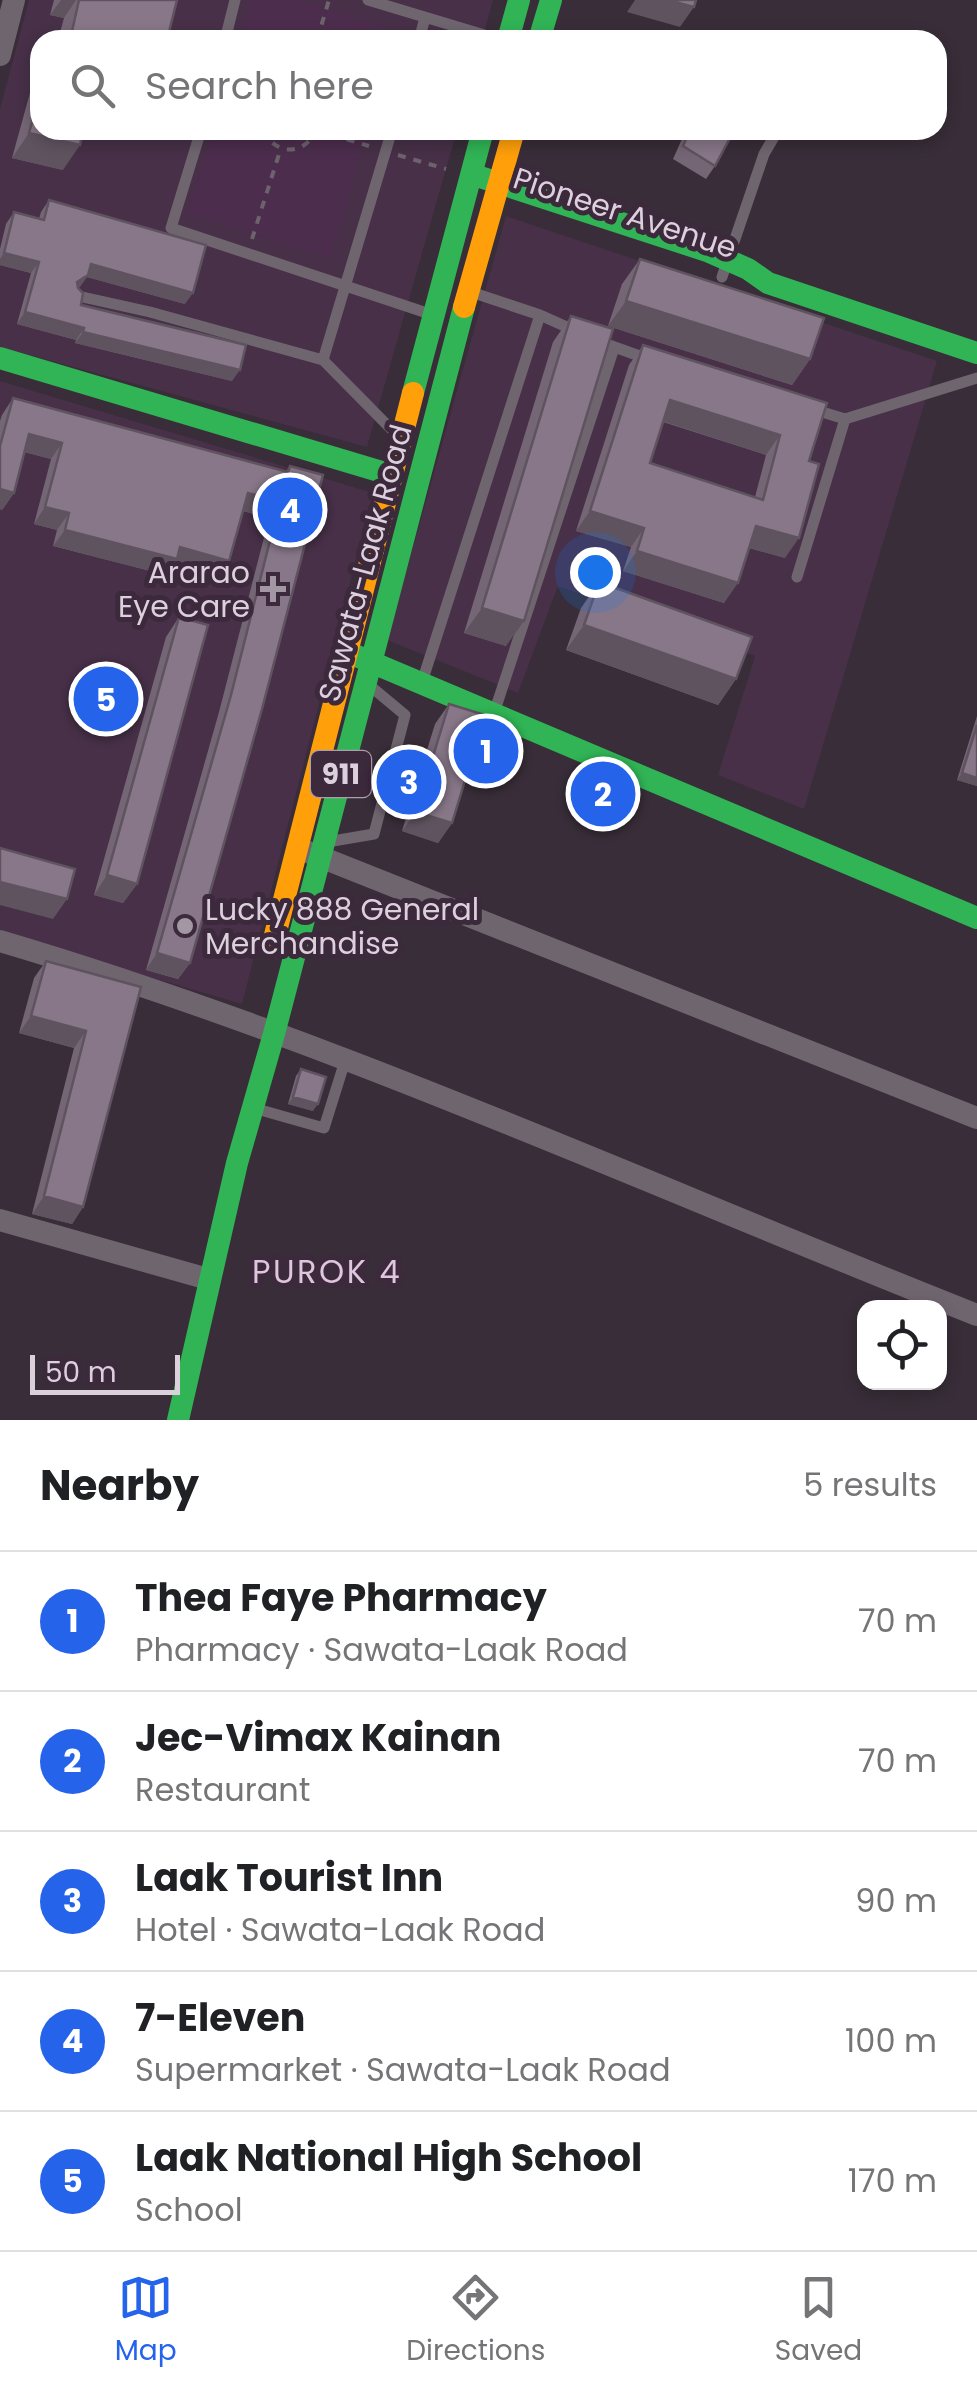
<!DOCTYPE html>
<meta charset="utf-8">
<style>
:root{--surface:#fff;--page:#f6f6f6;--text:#202124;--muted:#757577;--line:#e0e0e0;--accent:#2563eb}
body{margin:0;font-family:Poppins,sans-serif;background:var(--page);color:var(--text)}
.controls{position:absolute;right:30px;bottom:30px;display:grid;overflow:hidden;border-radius:20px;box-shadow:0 5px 15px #0003}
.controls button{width:90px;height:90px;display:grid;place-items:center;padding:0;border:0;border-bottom:2px solid var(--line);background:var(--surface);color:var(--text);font:50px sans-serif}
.scale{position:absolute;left:30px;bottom:25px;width:150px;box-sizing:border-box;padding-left:10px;border:5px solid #ddd0dd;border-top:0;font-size:28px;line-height:35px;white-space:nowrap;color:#ddd0dd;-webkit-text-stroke:8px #3c293c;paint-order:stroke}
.you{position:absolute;left:595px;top:572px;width:35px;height:35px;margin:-25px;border:8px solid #fff;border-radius:50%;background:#1a73e8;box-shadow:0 0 0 15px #1a73e833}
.badge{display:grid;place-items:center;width:65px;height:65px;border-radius:50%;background:var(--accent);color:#fff;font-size:32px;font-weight:700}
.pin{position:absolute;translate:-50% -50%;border:5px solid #fff;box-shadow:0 2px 10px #0006}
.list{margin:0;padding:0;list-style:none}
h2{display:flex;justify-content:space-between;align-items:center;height:130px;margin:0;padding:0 40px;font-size:42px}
h2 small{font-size:32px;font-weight:400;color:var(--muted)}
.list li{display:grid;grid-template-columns:65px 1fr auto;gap:30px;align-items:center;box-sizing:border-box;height:140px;padding:0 40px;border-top:2px solid var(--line)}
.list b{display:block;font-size:38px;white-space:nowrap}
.list p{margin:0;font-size:32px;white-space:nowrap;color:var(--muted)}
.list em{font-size:32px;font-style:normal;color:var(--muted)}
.icon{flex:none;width:55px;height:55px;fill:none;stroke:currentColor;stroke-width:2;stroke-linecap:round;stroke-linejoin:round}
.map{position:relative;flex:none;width:977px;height:1420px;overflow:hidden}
.search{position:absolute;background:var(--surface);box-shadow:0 5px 15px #0003;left:30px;right:30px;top:30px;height:110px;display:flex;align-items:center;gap:25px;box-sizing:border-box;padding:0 35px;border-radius:30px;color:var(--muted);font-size:38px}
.sheet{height:830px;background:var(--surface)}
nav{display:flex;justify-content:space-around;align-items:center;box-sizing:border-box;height:140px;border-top:2px solid var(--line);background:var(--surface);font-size:28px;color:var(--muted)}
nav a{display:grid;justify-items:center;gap:5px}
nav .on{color:var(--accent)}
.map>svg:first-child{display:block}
</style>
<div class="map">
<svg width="977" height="1420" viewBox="0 0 977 1420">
<rect width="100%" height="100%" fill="#382d38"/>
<!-- built -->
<path fill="#473048" d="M29,0h464l-11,40h-442v90h417l-90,317 -367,-100v-238z
M506,216l431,145 -133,448 -86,-34 37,-119 -197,-70 -40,107 -131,-53z
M0,381l373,112 -131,511 -242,-71z"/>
<!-- green -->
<path fill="#4c2d4d" d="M252,0h47l99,31 -3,9h-155z
M213,130h155l-38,127 -142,-43z"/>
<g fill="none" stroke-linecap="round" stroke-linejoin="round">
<!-- path -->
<path stroke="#6c636c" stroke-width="4" stroke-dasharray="8 8" stroke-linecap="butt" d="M317,40l12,-40
M263,130c12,26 42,26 53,0
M316,130l53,16
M398,155l48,14
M252,239l29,-91"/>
<!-- lane -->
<path stroke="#6f656f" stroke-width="11" d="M368,0l133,40
M225,40l10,-40
M419,40l6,-22
M201,130l-30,98 259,86
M722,277l42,-123 14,-24
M474,293l66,22 38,17
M78,296l72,16 173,48 72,73
M595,340l53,19
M323,360l69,-230
M809,408l36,11 132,-41
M797,577l48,-158
M422,682l118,-367
M495,710l119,-362
M327,842l47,-8 31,-119 -36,-30
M257,1109l67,19 21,-67"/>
<!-- street -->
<path stroke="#6f656f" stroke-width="22" d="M0,55l14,-55
M308,852l669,266
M0,941c332,98 655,247 977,374
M0,1220l208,59"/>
<!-- fast -->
<path stroke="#30b455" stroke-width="22" d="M508,40l11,-40
M539,40l12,-40
M477,176l230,75 41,18 20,14 209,70
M0,358l392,117
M413,393l70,-263
M352,654l625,264
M178,1420l59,-257 37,-129 190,-727"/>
<!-- slow -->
<path stroke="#ff9f0a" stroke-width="22" d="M464,307l50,-177
M272,947l141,-554"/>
</g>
<!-- wall -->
<path fill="#756675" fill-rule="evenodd" d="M54,0h123l-10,40h-109l6,-22 -14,-3z
M40,66v64l23,40 -51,-12 24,-87z
M686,130h37l-8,36 -9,13 -33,-20z
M49,200l136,104 -98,-27 -9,11 3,17 151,76 -157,-38 1,-3 -59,-16 14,-51 -31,-8v-16l6,-25 8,-12 25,7 2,-7z
M640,259l170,100 -18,26 -184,-59 14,-42z
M571,316l-65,330 -42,-13 89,-291z
M643,345l184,58 -18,58 -24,97 -36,-10 -25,55 -101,-32 8,-24 -55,-16 53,-166zM663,422l103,33 -11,42 -105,-34z
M13,398l273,73 4,-5 -100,497 -12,16 -32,-9 73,-258 50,-194 -26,-7 -26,66 -44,-12 -7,10 -113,-29 4,-16 -23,-6 17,-65 -27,-7 -10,41 -12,17 -2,-1v-88l2,-6z
M599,582l137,97 -18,26 -152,-55 15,-42z
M179,617l-42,267 -14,19 -29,-8 72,-258z
M449,704l3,119 -14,20 -36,-12 33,-107z
M977,716v70l-20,-6z
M46,961l95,26 -58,220 -11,17 -40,-10 42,-166 -55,-15 15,-55z
M301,1069l12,42 -25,-7 8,-28z"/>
<!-- shaded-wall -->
<path fill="#5f535f" d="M61,0h15l-12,18 -14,-3z
M635,0h33l26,7 -14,20 -53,-15z
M29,133l51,12 -17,25 -51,-12z
M4,253l35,9 -8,11 -31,-8v-6z
M91,264l102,29 -8,11 -98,-27 -7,10 -11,6z
M626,301l184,58 -18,26 -184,-59z
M25,312l59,16 -8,12 -59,-16z
M83,332l157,38 -8,11 -157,-38z
M670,400l110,35 -14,20 -110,-36z
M29,434l33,9 -11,16 -34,-9z
M0,489l14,4 -12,17 -2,-1z
M248,493l32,8 -11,17 -33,-9z
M45,507l24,6 -12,17 -23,-6z
M590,511l54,17 -13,19 -55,-16z
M756,526l43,12 -14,20 -43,-12z
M65,530l115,17 49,14 -12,16 -44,-12 -7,10 -113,-29z
M637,551l101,32 -14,20 -101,-32z
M482,608l42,13 -18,25 -42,-13z
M584,625l152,54 -18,26 -152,-55z
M962,773l15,5v8l-20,-6z
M416,812l36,11 -14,20 -36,-12z
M107,875l30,9 -14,19 -29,-8z
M0,882l67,17 -14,20 -53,-14z
M157,953l33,10 -12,16 -32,-9z
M31,1016l55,15 -12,17 -55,-15z
M293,1097l25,7 -5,7 -25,-7z
M44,1196l39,11 -11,17 -40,-10z"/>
<!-- building -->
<path fill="#878" stroke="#5f535f" stroke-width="2.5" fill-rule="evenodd" d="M79,0h98l-10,40h-97z
M668,0h28l-2,7z
M40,95v35h43l-3,15 -51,-12z
M690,130h33l9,4 -17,32 -32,-20z
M49,200l157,45 -13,48 -102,-29 -3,11 -11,7 1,6 5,5 -2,12 165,40 -6,25 -157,-38 1,-4 -59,-16 14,-50 -35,-9 10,-41 30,8z
M640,259l184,59 -14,41 -184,-58z
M571,316l42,13 -89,292 -42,-13z
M643,345l184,58 -18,58 10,3 -20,74 -43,-12 -18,57 -101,-32 7,-23 -54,-17zM670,400l110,35 -17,65 -113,-37z
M13,398l275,74 2,-6 33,9 -61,234 -72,254 -33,-10 74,-258 49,-194 -32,-8 -19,68 -49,-14 -3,12 -112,-29 4,-17 -24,-6 17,-64 -33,-9 -15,59 -14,-4v-43z
M599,582l153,55 -16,42 -152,-54z
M179,617l29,8 -71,259 -30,-9z
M449,704l36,11 -33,108 -36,-11z
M977,725v53l-15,-5z
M0,848l75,21 -8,30 -67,-17z
M46,961l95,26 -58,220 -39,-11 42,-165 -55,-15z
M301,1069l25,8 -8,27 -25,-7z"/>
<!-- markers -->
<g fill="#a397a3" stroke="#3c293c" stroke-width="4">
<path d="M268 574h10v10h10v10h-10v10h-10v-10h-10v-10h10z"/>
<circle cx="185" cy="926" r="10"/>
</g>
<g text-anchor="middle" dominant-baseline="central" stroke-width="10" stroke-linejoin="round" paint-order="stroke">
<!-- shield labels -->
<rect fill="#3c293c" stroke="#ad9ead" stroke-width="2.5" x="311" y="751" width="60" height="46" rx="8"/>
<g font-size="28" font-weight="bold" fill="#ddd0dd">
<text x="341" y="774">911</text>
</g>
<!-- street labels -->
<g font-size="30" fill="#ddd0dd" stroke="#3c293c">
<text transform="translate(625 213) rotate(18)">Pioneer Avenue</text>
<text transform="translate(365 563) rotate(-75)">Sawata-Laak Road</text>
</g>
<!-- poi labels -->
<g font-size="30" fill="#ddd0dd" stroke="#3c293c" text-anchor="end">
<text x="250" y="572">Ararao<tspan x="250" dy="34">Eye Care</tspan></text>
<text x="205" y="909" text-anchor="start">Lucky 888 General<tspan x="205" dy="34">Merchandise</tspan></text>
</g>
<!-- neighbourhood labels -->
<g font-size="32" letter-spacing="2.5" fill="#dfc6df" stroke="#3c293c">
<text x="327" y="1271">PUROK 4</text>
</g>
</g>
</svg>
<div class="controls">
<button><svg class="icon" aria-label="locate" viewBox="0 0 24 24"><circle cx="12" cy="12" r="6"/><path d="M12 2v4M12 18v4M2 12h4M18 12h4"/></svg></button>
</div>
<div class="scale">50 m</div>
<div class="you"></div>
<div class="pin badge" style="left:486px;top:751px">1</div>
<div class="pin badge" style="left:603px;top:794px">2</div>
<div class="pin badge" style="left:409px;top:782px">3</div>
<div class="pin badge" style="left:290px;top:510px">4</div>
<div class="pin badge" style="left:106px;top:699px">5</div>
<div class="search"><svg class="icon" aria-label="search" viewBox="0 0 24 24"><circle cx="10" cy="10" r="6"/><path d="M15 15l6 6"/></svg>Search here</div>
</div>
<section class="sheet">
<h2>Nearby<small>5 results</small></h2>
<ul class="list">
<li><span class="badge">1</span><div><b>Thea Faye Pharmacy</b><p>Pharmacy · Sawata-Laak Road</p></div><em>70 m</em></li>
<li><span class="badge">2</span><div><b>Jec-Vimax Kainan</b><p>Restaurant</p></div><em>70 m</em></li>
<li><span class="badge">3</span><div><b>Laak Tourist Inn</b><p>Hotel · Sawata-Laak Road</p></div><em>90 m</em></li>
<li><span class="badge">4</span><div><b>7-Eleven</b><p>Supermarket · Sawata-Laak Road</p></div><em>100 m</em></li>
<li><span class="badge">5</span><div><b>Laak National High School</b><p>School</p></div><em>170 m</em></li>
</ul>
</section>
<nav>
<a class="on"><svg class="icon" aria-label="map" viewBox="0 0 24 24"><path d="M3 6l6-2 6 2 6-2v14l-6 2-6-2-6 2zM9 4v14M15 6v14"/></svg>Map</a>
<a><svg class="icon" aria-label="directions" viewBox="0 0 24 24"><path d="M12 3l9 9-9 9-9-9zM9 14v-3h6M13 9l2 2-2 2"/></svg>Directions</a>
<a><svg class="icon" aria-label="saved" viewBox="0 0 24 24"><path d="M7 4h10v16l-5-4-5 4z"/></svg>Saved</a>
</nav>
